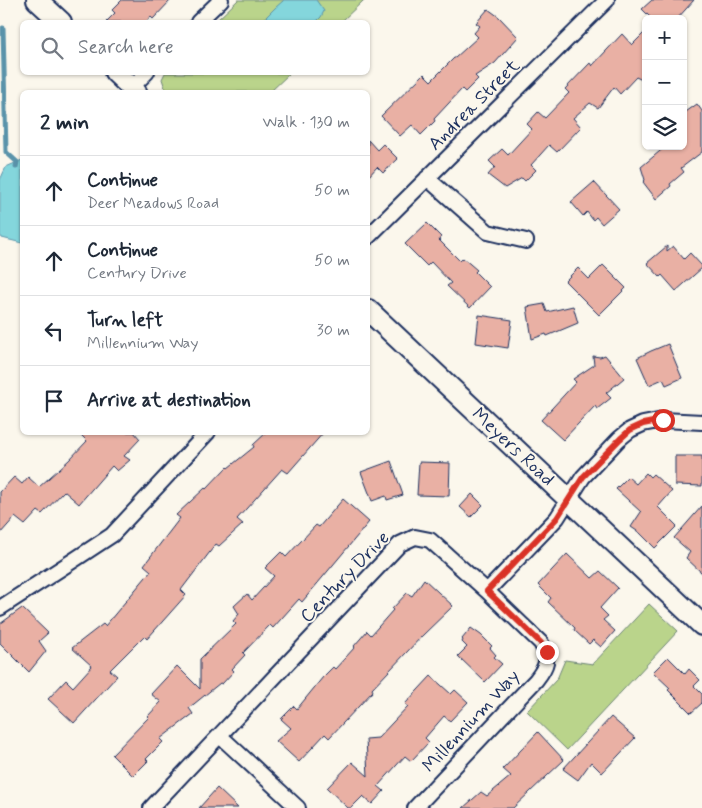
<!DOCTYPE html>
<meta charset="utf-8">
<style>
:root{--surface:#fff;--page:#f2f2f3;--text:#1f2937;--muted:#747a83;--line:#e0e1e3}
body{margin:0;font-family:Mynerve,sans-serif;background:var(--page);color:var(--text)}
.controls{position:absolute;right:15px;top:15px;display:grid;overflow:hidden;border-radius:8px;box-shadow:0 1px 4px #0004}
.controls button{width:45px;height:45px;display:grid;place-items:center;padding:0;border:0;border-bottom:1px solid var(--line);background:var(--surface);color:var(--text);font:25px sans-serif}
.stop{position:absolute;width:15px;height:15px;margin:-11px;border:4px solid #d93025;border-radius:50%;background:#fff}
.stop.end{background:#d93025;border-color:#fff;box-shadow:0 1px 5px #0008}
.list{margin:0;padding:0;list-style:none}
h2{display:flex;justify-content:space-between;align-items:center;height:65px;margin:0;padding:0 20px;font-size:21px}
h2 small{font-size:16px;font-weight:400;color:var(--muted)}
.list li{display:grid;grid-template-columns:32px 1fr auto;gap:15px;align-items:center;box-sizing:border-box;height:70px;padding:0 20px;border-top:1px solid var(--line)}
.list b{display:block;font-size:19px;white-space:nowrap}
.list p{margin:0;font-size:16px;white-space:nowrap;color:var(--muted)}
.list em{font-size:16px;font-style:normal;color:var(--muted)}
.icon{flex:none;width:28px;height:28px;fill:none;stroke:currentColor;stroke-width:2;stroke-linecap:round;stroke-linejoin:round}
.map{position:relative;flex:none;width:702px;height:808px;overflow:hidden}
.search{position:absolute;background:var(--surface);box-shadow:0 1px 4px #0004;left:20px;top:20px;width:350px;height:55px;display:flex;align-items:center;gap:12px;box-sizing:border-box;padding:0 18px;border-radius:8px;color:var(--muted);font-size:19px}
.panel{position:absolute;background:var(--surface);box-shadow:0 1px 4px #0004;left:20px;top:90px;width:350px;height:345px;border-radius:8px}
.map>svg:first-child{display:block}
</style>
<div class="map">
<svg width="702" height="808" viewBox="0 0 702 808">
<rect width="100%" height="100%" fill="#fbf7ec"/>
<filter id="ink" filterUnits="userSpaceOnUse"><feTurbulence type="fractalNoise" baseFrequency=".02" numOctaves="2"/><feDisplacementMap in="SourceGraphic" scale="10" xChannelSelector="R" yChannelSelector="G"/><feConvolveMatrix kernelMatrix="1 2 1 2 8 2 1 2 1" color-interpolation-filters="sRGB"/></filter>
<g filter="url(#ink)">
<!-- green -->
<path fill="#bad48b" stroke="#6a8274" d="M238,0h126l-23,22h-126z
M165,73h125l-20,19h-100l-5,-4 -3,-9z
M649,604l29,27 -111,119 -40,-39 30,-32 8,-19 28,4z"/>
<!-- water -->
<path fill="#84d6dc" stroke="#5a93aa" d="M284,0h32l8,11 -3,6 -5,5h-55l14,-14z
M22,160v83l-20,-5 -2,-3v-55l6,-13z"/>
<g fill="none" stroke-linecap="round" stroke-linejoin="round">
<!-- stream -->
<path stroke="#5a93aa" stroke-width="5" d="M3,28l3,124 11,10 -1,5"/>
</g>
<!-- building -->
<path fill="#e9b0a4" stroke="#1b2f5e" d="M122,0h49l-18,19 -2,-2 -6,5h-39l9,-9 -3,-3z
M652,0h42l-17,19h-25l-10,-10z
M488,9l11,8 19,20 -23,26 -20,13 3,3 -13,13 -3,-3 -28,30 1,2 -14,14 -9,-10 -12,11 -19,-20 43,-42 7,7 23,-23h1l23,-21 -4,-4 6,-7 -4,-3z
M646,31v51l-10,-5 -16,17 -6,-7 -16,21 -8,-5 -17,15 8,9 -24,25 -8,-7 -18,20 5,5 -11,11 -3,-3 -17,10 -17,-13 7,-8 -6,-6 13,-12 6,6 24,-26 -5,-5 11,-12 7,6 24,-25 -4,-4 25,-26 2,3 30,-32 10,11z
M697,104l5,7v41l-21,16 3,4 -14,12 1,2 -15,13 -13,-17 2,-2 -4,-13 25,-21h17v-32z
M368,140l9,10 6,-6 15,15 -15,14 -6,-6 -9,10z
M594,182l25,27 -17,15 -6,-7 -3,3 -6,-8 -4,4 -12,-14z
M427,223l14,14 -2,3 21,21 3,-3 14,12 -2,2 15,15 -20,21 -23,-22 4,-3 -20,-21 -4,4 -22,-22z
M667,246v5l6,-5 11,13 6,-6 12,13v2l-26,23 -14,-16 -2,2 -13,-14z
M603,265l23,23 -27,27 -34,-34 13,-13 11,11z
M544,304l3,8 26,-6 5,17 -31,13 -1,-2 -14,5 -5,-32z
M479,315l33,5 -4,28 -32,-5z
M668,344l14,34 -16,7 -3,-6 -14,6 -12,-27 14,-7z
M605,355l19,23 -18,15 5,5 -14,11 -2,-3 -32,34 -22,-20 35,-38 -3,-3 21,-14 -1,-9 7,1z
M78,432h56l6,7 -16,17 6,4 -13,11 -5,-5 -33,38 -15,-13 -22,23 -4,-3 -13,14 -10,-8 -15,17v-42l14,-15 8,7 6,-7 11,10 30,-27 18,-19z
M267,432h57l-36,41 -6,-4 -45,50 6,5 -24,22 -3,-2 -35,46 5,5 -39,44 -3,-3 -34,34 7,6 -43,47 -26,-24 18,-19 7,7 19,-21 -20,-18 31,-24 2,2 46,-55 -7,-6 36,-47 -4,-3 29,-27 1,1 21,-22 1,1 26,-21 -1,-2z
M675,456h27v30l-27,-1z
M391,461l12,34 -16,5 -1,-4 -14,5 -11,-29z
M419,462l31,1 -1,33 -32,-1z
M646,473l4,4 3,-3 19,17 -14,16 19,19 -22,22 -15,-15 -9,-6 10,-15 -25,-23 12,-12 8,7z
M472,494l11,11 -12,12 -11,-10z
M343,499l26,23 -67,80 -3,-3 -26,29 -3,-3 -27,28 2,2 -13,14 2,2 -12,13 -2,-1 -31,25 4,6 -33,25 3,3 -17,17 2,2 -15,15 -21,-21 37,-38 -1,-1 13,-14 -10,-8 26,-28 23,23v-30l36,-35 -3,-3 6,-7 -5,-8 13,-12 5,6 22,-24 -9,-8 16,-16 5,5 30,-32 3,2z
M702,506v67l-16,-15 4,-6 -16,-14z
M567,554l25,24 8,-7 18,17 -18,20 8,8 -5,4 12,11 -14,16 -8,-7 -4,4 -15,-14 1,-2 -27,-26 3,-4 -13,-13z
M424,579l29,27 -30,29 -51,54 1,2 -44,47 -4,-4 -26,28 -23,-21 15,-13 -10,-9 13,-13 3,3 26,-32 10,-10 2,2 20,-22 -1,-1 13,-15 4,4 22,-25 -1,-1 15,-16 5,3z
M22,608l26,25 -9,8 7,10 -17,21 -29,-29v-19z
M471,628l10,7 11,11 -2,2 6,7 -2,2 8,7 -17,18 -27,-26 9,-9 -5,-5 1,-2 -1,-1z
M668,657l17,17 4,-5 11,11 -6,6 8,8v9l-11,10 -23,-23 2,-2 -17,-16z
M431,676l20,18 4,-4 13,12 -18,19 -6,-5 -19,22 4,4 -18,19 -6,-5 -27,30 6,5 -12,13 -9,-8 -12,12h-3l-21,-20 25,-26 16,14 -2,-37 12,-1 30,-32 -3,-2z
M611,717l24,21 -33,35 -11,-11 -13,18 -15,-11z
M538,732l26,28 -51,48h-50l18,-16 6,4 24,-20 -8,-7z
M217,788l21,20h-39z"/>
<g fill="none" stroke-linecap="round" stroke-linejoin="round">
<defs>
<path id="minor" d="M198,22l23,-22
M131,88l16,-16
M427,178l61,54 38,9
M368,237l239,-237
M0,608l74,-48 38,-25 96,-103
M220,736l78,72
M151,808l249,-264 15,-7 15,3 57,51 70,-73 26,-41 36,-38 11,-9 13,-6 20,-4 39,2
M415,808l121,-128c11,-14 14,-21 5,-37l-54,-52"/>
<path id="secondary" d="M37,0l24,22
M115,72l21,20
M368,310l334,315"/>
</defs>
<!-- minor casing -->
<use href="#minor" stroke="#1b2f5e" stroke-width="18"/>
<!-- secondary casing -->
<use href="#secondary" stroke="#1b2f5e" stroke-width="24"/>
<!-- minor -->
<use href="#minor" stroke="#fbf7ec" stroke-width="14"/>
<!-- secondary -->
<use href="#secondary" stroke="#fbf7ec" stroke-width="20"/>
</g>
</g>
<g fill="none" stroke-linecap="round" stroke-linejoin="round" filter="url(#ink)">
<!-- route -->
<path stroke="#d93025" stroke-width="6" d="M547,652l-6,-9 -54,-52 70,-73 26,-41 37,-38 10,-9 13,-6 20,-4"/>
</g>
<g text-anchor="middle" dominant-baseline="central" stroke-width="4" stroke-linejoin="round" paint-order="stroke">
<!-- street labels -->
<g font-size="19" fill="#1b2f5e" stroke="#fbf7ec">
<text transform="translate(474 105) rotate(-45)">Andrea Street</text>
<text transform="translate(513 447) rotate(43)">Meyers Road</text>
<text transform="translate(345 577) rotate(-46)">Century Drive</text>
<text transform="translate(471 721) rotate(-47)">Millennium Way</text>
</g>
</g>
</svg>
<div class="controls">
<button>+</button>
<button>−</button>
<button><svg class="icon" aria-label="layers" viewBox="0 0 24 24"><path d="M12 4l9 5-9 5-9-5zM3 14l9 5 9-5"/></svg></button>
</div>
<div class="stop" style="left:663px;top:420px"></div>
<div class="stop end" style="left:547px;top:652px"></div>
<div class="search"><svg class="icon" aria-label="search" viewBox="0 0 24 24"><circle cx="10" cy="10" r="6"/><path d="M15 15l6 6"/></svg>Search here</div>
<section class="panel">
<h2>2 min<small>Walk · 130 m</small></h2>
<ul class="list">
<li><svg class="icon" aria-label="ahead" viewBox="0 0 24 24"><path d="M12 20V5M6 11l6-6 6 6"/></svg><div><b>Continue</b><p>Deer Meadows Road</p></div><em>50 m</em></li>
<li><svg class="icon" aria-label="ahead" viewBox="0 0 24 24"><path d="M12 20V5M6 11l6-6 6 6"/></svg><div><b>Continue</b><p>Century Drive</p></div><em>50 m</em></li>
<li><svg class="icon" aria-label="left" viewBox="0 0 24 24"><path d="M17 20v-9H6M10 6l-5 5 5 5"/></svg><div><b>Turn left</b><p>Millennium Way</p></div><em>30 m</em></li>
<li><svg class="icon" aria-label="arrive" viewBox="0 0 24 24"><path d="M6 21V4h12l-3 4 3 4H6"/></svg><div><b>Arrive at destination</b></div></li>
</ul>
</section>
</div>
